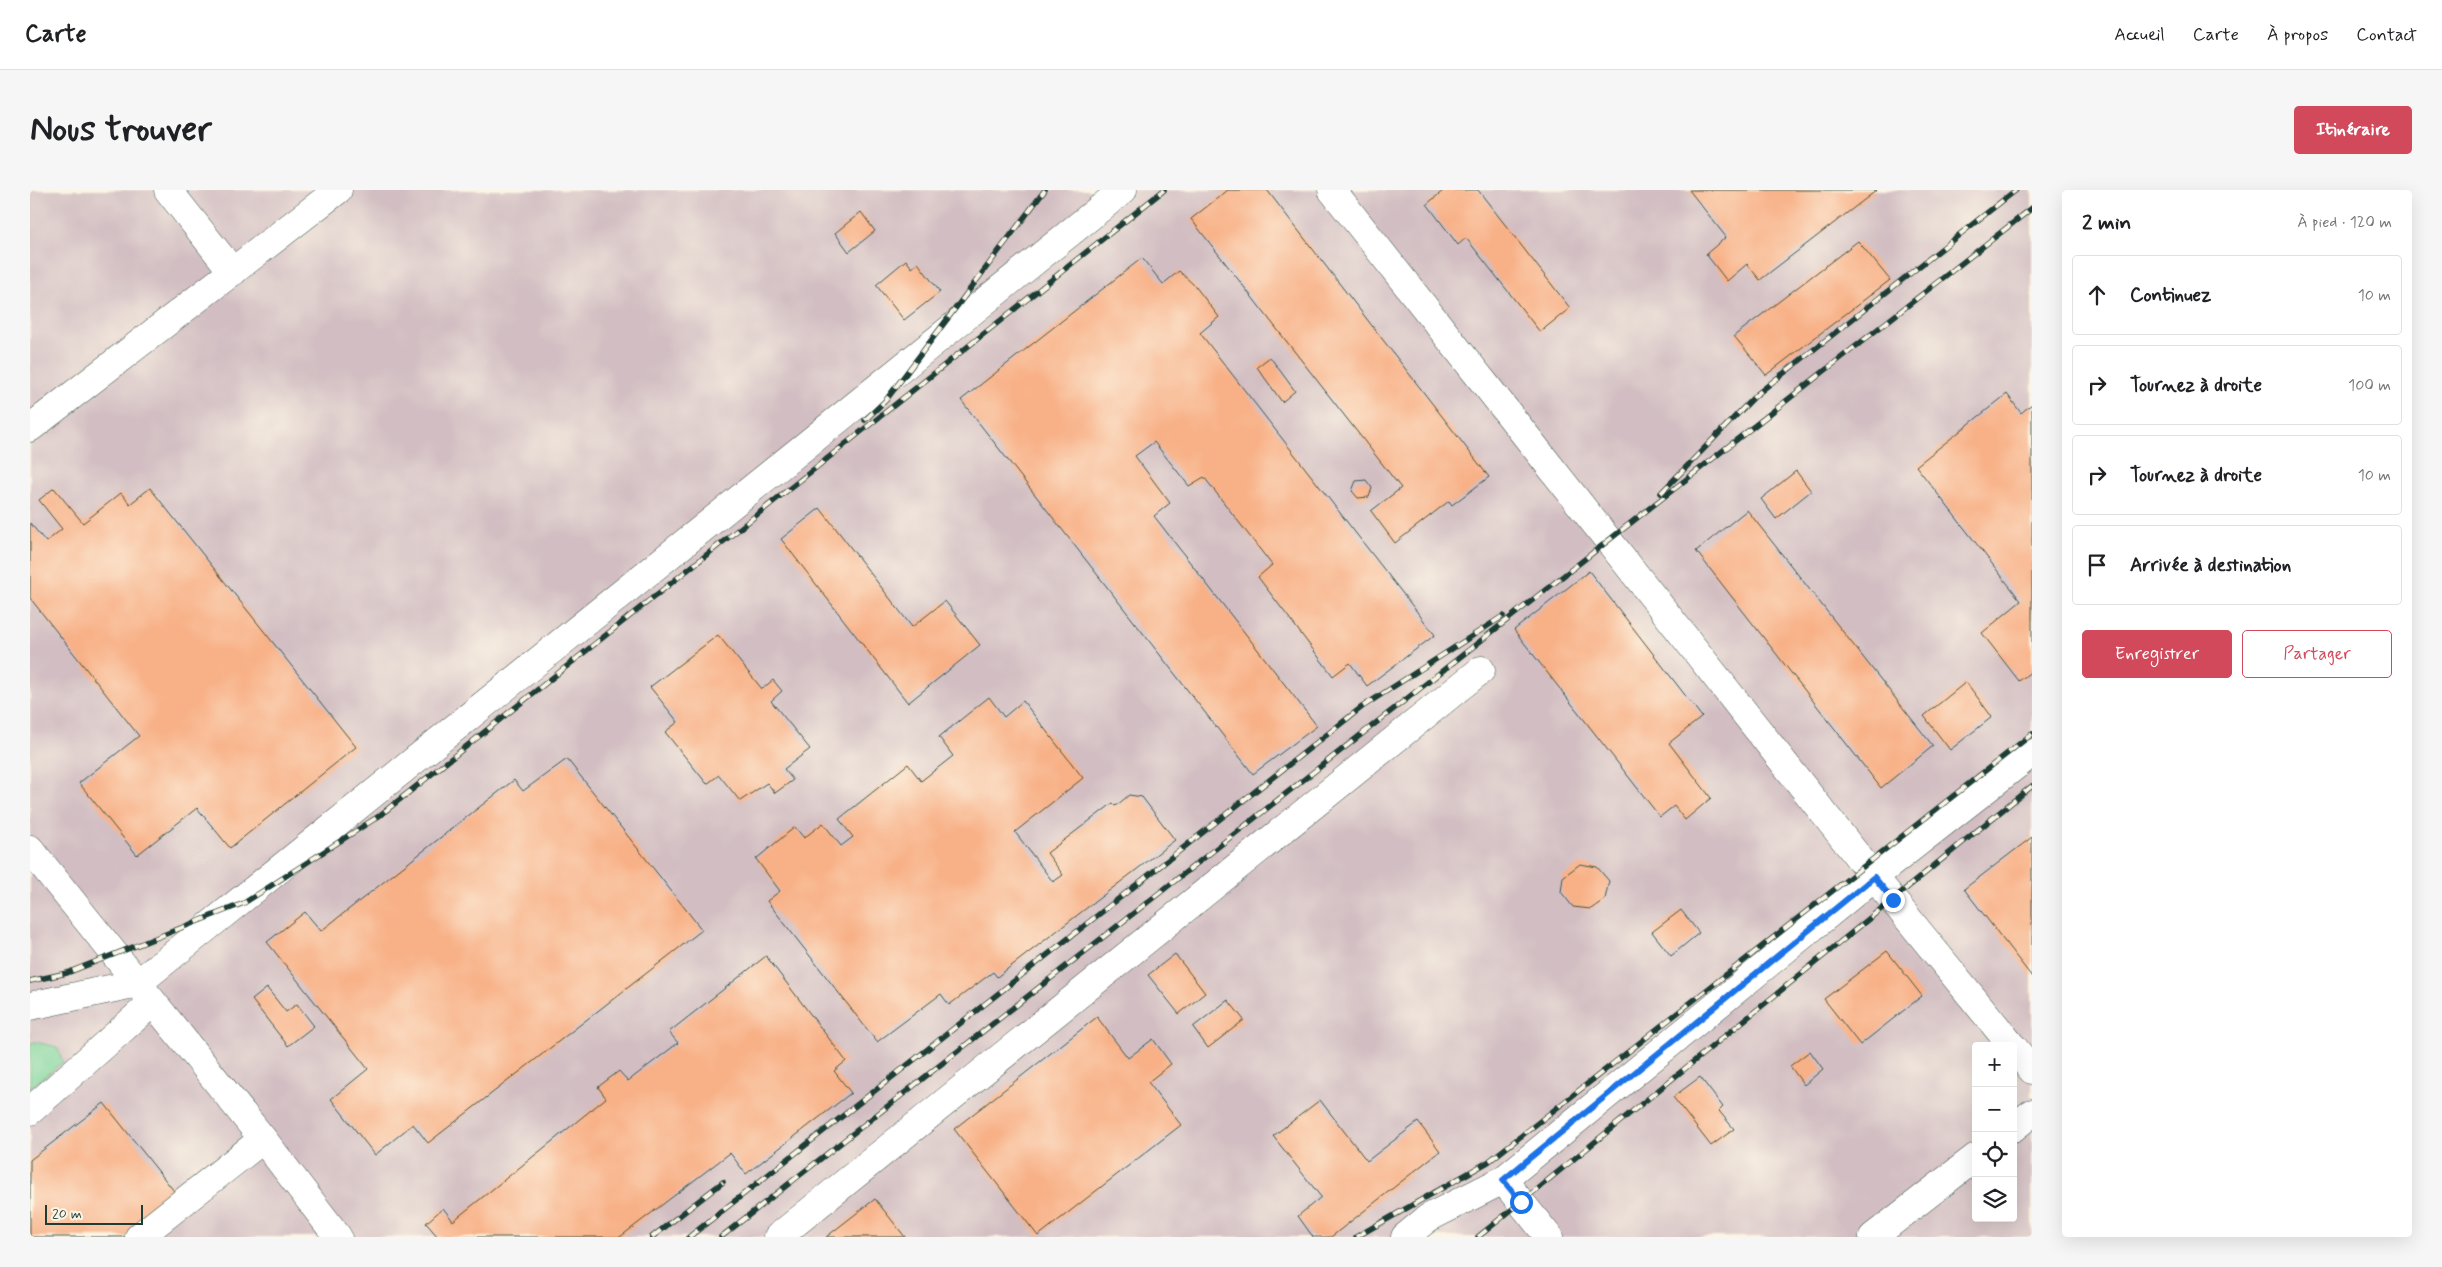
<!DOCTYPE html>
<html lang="fr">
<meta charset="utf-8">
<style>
:root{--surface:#fff;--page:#f6f6f6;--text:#202124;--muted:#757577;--line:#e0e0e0;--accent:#d1495b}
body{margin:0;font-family:Mynerve,sans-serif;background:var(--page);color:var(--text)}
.controls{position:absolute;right:15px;bottom:15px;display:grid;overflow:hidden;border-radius:5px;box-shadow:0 5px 20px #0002}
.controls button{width:45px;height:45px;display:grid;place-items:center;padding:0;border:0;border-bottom:1px solid var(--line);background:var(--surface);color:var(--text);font:25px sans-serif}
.scale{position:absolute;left:15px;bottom:12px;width:98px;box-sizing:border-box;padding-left:5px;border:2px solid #1f3d34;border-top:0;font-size:14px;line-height:18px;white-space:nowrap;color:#1f3d34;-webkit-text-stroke:4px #fcf5e5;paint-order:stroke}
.stop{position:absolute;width:15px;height:15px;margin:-11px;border:4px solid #1a73e8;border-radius:50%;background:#fff}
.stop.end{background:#1a73e8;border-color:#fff;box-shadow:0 1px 5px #0008}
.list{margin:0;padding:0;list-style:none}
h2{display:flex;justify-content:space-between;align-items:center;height:65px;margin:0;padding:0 20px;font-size:21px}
h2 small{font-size:16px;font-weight:400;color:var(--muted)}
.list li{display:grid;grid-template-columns:32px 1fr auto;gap:15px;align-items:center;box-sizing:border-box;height:80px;margin:0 10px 10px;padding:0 10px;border:1px solid var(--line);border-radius:5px}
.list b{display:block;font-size:19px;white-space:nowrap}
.list em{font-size:16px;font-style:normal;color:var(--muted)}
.actions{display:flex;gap:10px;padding:15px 20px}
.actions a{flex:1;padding:11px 0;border:1px solid var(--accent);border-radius:5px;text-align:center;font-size:18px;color:var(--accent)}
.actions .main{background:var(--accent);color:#fff}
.icon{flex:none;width:28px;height:28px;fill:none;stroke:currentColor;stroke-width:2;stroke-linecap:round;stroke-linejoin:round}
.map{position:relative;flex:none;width:2002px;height:1047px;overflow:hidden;border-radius:5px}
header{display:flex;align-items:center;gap:30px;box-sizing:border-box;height:70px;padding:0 25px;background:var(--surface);border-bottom:1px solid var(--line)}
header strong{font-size:24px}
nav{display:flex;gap:28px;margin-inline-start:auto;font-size:18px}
.intro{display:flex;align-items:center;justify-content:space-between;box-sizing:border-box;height:120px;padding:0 30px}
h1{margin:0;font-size:35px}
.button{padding:12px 22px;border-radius:5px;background:var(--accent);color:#fff;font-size:18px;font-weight:700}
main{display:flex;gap:30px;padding:0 30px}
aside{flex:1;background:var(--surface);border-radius:5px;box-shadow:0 5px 20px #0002}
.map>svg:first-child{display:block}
</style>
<header>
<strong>Carte</strong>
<nav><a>Accueil</a><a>Carte</a><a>À propos</a><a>Contact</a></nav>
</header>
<div class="intro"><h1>Nous trouver</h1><a class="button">Itinéraire</a></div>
<main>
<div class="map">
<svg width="2002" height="1047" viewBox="0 0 2002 1047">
<rect width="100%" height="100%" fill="#fcf5e5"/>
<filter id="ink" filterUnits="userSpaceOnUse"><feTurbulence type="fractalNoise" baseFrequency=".02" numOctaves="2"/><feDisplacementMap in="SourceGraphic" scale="10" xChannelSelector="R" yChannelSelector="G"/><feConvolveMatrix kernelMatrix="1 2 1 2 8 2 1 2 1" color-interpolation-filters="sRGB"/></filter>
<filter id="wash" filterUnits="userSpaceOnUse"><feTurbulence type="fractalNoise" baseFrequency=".0096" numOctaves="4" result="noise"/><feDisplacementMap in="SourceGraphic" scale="20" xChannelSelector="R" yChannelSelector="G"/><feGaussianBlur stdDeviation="1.12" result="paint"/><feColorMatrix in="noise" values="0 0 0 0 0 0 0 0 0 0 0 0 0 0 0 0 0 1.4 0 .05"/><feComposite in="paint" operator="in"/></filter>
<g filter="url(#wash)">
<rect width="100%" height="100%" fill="#f3e7cc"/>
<!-- industrial -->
<path fill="#d2bec2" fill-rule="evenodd" d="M0,0h2002v1047h-2002zM1946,856h37v172h-37z"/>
<!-- green -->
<path fill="#7bd69d" stroke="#4d8a68" d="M6,852l21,5 6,15 -33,26v-45z"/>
<g id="blocks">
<!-- building -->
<path fill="#f8b187" d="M1198,0h39l222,287 -37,28 -3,-4 -54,42 -24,-32 30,-23 -210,-269z
M1414,0h34l92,118 -30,24 -74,-94 -8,7 -31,-41z
M1659,0h188l-117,90 -13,-16 -20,17 -21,-27 20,-17z
M831,22l14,19 -26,21 -14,-19z
M1828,51l32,39 -124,95 -32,-39z
M1112,68l21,26 16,-13 16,15 24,31 -19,16 235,302 -68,51 -17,-23 -17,13 -75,-99 14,-12 -68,-88 -15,9 -35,-44 -19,14 35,47 -16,13 163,210 -64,48 -292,-374z
M876,70l6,8 6,-5 22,29 -36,28 -28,-35z
M1240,167l25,34 -13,11 -25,-35z
M1977,204l14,19 11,-9v267l-13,10 -37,-48 39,-32 -105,-135z
M1766,281l15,20 -35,28 -15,-20z
M1336,290l6,8 -3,9 -11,1 -6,-7 4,-10z
M24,298l29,35 38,-30 9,11 20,-16 206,259 -126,101 -33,-40 -60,47 -58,-72 60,-47 -109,-138v-75l16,19 16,-13 -23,-29z
M790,318l92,119 33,-26 35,44 -72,58 -127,-164z
M1717,320l186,236 -52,42 -185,-237z
M1559,381l113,146 -33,26 42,55 -26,22 -11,-14 -14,11 -146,-187z
M688,445l44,54 11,-9 9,11 -11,10 39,48 -26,20 9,11 -18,13 -8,-10 -27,18 -21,-26 -12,9 -42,-52 13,-10 -28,-35z
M1936,492l26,35 -42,33 -26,-34z
M959,507l15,20 19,-16 60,77 -68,54 38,50 10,-7 -16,-22 66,-50 3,3 13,-11 13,2 33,43 -178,137 -4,-5 -44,33 -8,-11 -64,48 -110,-141 13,-10 -24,-32 39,-32 9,11 19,-15 18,23 12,-9 -14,-18 69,-55 13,17 32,-25 -14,-19z
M537,569l135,171 -274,213 -15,-19 -38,31 -44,-56 37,-30 -101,-127 38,-30 16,19 193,-151 9,11z
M2002,647v140l-68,-88z
M1550,674l17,3 12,14 -4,18 -14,10 -18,-2 -12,-15 2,-15z
M1651,720l18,23 -28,23 -19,-24z
M1857,761l35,45 -62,49 -36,-46z
M1145,764l30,39 -26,21 -31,-39z
M736,766l80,105 -12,10 17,22 -105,81 -16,-21 -110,84h-182l-12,-14 17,-15 10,13 153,-123 -8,-11 21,-16 9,10 50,-38 -9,-11z
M237,798l19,24 11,-8 17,22 -26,20 -36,-46z
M1198,810l16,20 -36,28 -15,-21z
M1067,827l31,41 25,-19 18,25 -23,18 33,43 -143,111 -84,-107z
M1780,861l13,18 -19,16 -14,-19z
M1670,887l23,30 -4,4 15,18 -23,17 -38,-49z
M1290,910l47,61 51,-39 22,29 -109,86h-18l-15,-21 23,-19 -48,-61z
M74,913l74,93 -52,41h-96v-77z
M845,1009l30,38h-79z"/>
</g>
</g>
<g filter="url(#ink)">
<use href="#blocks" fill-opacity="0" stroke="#3f564b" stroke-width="1"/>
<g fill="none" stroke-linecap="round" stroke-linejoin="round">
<defs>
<path id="minor" d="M138,0l65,82
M1302,0l542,687 138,169
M0,238l308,-238
M0,659l233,290 75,98
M0,816l108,-23 985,-793
M1983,857l19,23
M0,921l123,-109
M1983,938l19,-15
M1473,990l46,57
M109,1047l124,-98
M748,1047l703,-567
M1375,1047l23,-19 75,-38 371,-303 158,-124
M1843,1047l103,-80"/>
</defs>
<!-- minor casing -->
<use href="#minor" stroke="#3f564b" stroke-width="29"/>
<!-- minor -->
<use href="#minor" stroke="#fff" stroke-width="28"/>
<defs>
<path id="rail" d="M835,230l21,-20 159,-210
M1631,303l95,-98 260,-205
M0,791l37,-8 177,-70 135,-87 785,-626
M622,1047l71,-55
M659,1047l673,-530 141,-91
M691,1047l1311,-1029
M1326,1047l132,-75 544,-428
M1448,1047l554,-451"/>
</defs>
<!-- rail casing -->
<use href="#rail" stroke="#1f3d34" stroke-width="5.5"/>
<!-- rail -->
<use href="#rail" stroke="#fcf5e5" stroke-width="4" stroke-dasharray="11" stroke-linecap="butt"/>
</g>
</g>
<g fill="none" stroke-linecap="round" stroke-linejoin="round" filter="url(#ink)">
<!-- route -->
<path stroke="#1a73e8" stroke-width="6" d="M1491,1012l-18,-22 371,-303 19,23"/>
</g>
</svg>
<div class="controls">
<button>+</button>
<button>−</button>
<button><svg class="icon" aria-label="locate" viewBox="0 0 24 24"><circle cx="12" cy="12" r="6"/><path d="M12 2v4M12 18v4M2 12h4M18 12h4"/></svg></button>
<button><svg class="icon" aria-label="layers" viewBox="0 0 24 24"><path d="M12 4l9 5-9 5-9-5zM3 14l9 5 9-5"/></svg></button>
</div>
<div class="scale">20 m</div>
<div class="stop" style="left:1491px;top:1012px"></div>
<div class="stop end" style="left:1863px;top:710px"></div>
</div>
<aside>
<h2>2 min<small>À pied · 120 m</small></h2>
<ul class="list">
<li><svg class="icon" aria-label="ahead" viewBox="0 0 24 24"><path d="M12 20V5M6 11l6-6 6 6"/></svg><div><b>Continuez</b></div><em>10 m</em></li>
<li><svg class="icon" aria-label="right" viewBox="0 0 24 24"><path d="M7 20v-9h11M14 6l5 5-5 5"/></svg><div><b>Tournez à droite</b></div><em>100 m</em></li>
<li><svg class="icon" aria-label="right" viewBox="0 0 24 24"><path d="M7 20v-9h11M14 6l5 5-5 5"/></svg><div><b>Tournez à droite</b></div><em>10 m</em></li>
<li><svg class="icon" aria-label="arrive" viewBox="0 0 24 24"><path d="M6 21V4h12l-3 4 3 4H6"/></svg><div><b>Arrivée à destination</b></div></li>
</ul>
<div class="actions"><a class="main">Enregistrer</a><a>Partager</a></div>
</aside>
</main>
